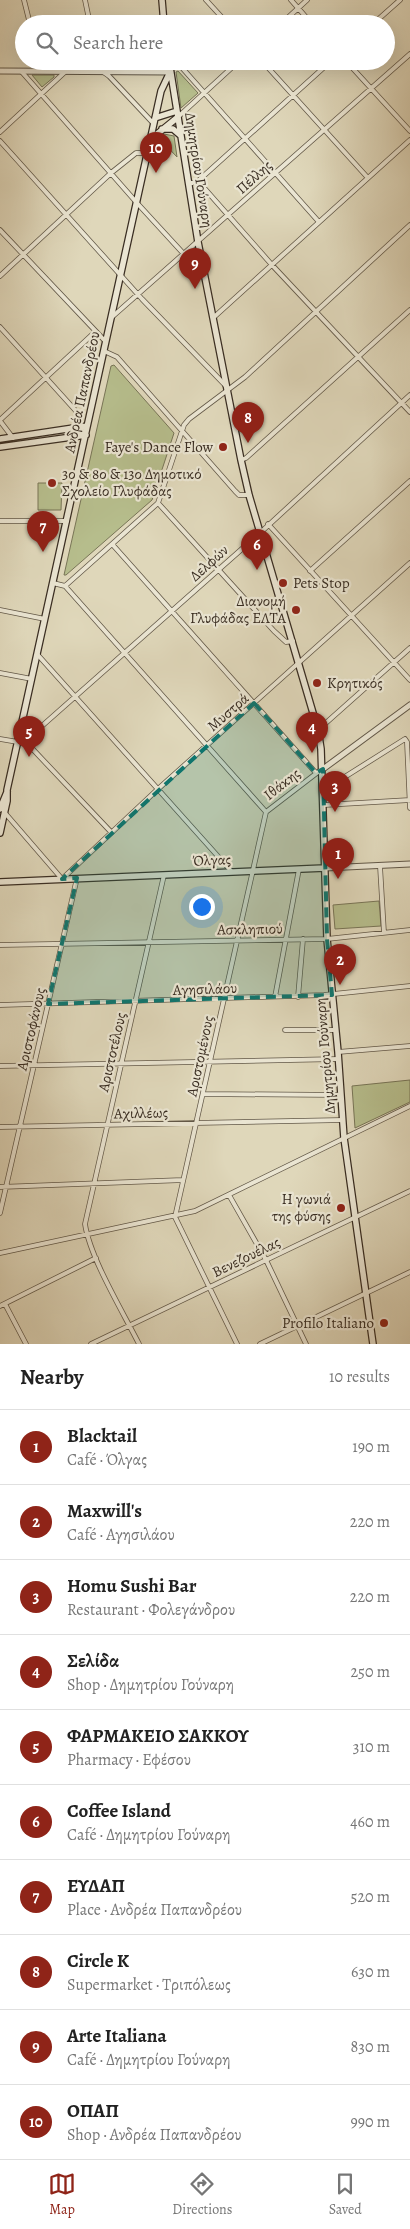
<!DOCTYPE html>
<meta charset="utf-8">
<style>
:root{--surface:#fff;--page:#f2f2f2;--text:#222;--muted:#767676;--line:#e0e0e0;--accent:#8f2418}
body{margin:0;font-family:Alegreya,serif;background:var(--page);color:var(--text)}
.you{position:absolute;left:201px;top:906px;width:18px;height:18px;margin:-12px;border:4px solid #fff;border-radius:50%;background:#1a73e8;box-shadow:0 0 0 8px #1a73e833}
.badge{display:grid;place-items:center;width:32px;height:32px;border-radius:50%;background:var(--accent);color:#fff;font-size:16px;font-weight:700}
.pin{position:absolute;translate:-50% -41px;filter:drop-shadow(0 1px 2px #0008)}
.pin::after{content:'';position:absolute;top:26px;width:18px;height:15px;background:inherit;clip-path:polygon(0 0,100% 0,50% 100%)}
.list{margin:0;padding:0;list-style:none}
h2{display:flex;justify-content:space-between;align-items:center;height:65px;margin:0;padding:0 20px;font-size:21px}
h2 small{font-size:16px;font-weight:400;color:var(--muted)}
.list li{display:grid;grid-template-columns:32px 1fr auto;gap:15px;align-items:center;box-sizing:border-box;height:75px;padding:0 20px;border-top:1px solid var(--line)}
.list b{display:block;font-size:19px;white-space:nowrap}
.list p{margin:0;font-size:16px;white-space:nowrap;color:var(--muted)}
.list em{font-size:16px;font-style:normal;color:var(--muted)}
.icon{flex:none;width:28px;height:28px;fill:none;stroke:currentColor;stroke-width:2;stroke-linecap:round;stroke-linejoin:round}
.map{position:relative;flex:none;width:410px;height:1344px;overflow:hidden}
.search{position:absolute;background:var(--surface);box-shadow:0 5px 20px #0002;left:15px;right:15px;top:15px;height:55px;display:flex;align-items:center;gap:12px;box-sizing:border-box;padding:0 18px;border-radius:28px;color:var(--muted);font-size:19px}
.sheet{height:815px;background:var(--surface)}
nav{display:flex;justify-content:space-around;align-items:center;box-sizing:border-box;height:70px;border-top:1px solid var(--line);background:var(--surface);font-size:14px;color:var(--muted)}
nav a{display:grid;justify-items:center;gap:2px}
nav .on{color:var(--accent)}
.map>svg:first-child{display:block}
</style>
<div class="map">
<svg width="410" height="1344" viewBox="0 0 410 1344">
<rect width="100%" height="100%" fill="#dfd7ba"/>
<filter id="stains"><feTurbulence type="fractalNoise" baseFrequency=".004" numOctaves="4"/><feColorMatrix values="0 0 0 0 .2 0 0 0 0 .09 0 0 0 0 .02 0 0 0 .5 -.17"/></filter>
<radialGradient id="worn" r=".72"><stop offset=".6" stop-color="#630" stop-opacity="0"/><stop offset="1" stop-color="#630" stop-opacity=".3"/></radialGradient>
<!-- green -->
<path fill="#b6bd8c" stroke="#787557" d="M178,71l20,22 -17,15 -5,-36z
M32,75h22v2l-12,10z
M164,134l10,2 3,21 -18,-19z
M114,365l60,68 -22,67 -86,75h-2l47,-209z
M38,483h24l-1,27h-23z
M379,901l2,25 -46,3 -2,-24z
M410,1080v22l-55,26 -3,-42z"/>
<g fill="none" stroke-linecap="round" stroke-linejoin="round">
<defs>
<path id="minor" d="M24,0l6,24
M85,0l5,24
M206,0l22,24
M291,0l21,24
M281,24l26,-24
M373,24l27,-24
M38,61l2,10
M99,61l3,10 7,5 45,48
M176,61l143,161
M262,61l106,117
M346,61l64,70
M21,71l116,132 67,73
M178,117l61,-56
M0,132l66,-61
M0,141l142,158 84,87
M198,181l74,84 138,147
M189,184l9,-3 133,-120
M0,230l106,112
M0,276l111,-103 25,-20h11
M112,317l298,-263
M213,318l197,-178
M0,327l76,84 2,5 -1,12
M104,351l13,6 118,134 4,4h10
M0,420l95,-88
M0,421l13,17
M241,460l5,-2 164,-148
M158,503l116,128 12,11 7,-1
M0,521h67
M268,524l142,156
M112,544l204,229
M310,571l100,-90
M53,583l12,3 93,-83 26,-78 5,-6 56,-42 165,-152
M65,586l201,226
M0,610l45,9
M37,654l195,218
M0,673l32,6
M318,730l92,-82
M0,739l18,3 7,-1 235,-208 150,-138
M25,741l86,91
M324,790l81,-51 2,3 3,66
M324,805l86,-5
M5,813l57,66 96,-90 252,-226
M380,866l4,67
M0,945l327,-6 83,-9
M275,997l24,-128
M298,997l5,-58
M0,1005l324,-10 86,-9
M285,1030h51
M338,1052l72,-6
M0,1066l339,-7
M203,1094l138,1
M0,1127l343,-7
M0,1187l183,-7
M229,1195l37,65 40,84
M0,1213l77,-335
M175,1217l91,-405 56,-43
M175,1217l62,127
M0,1253l195,-42 215,-105
M5,1304l21,40
M0,1306l96,-48
M91,1344l319,-153
M139,1344c-16,-32 -49,-86 -54,-120l79,-349
M260,1344l150,-72"/>
<path id="tertiary" d="M0,71l170,1
M323,769l87,-64
M325,868l85,-4"/>
<path id="secondary" d="M162,0l2,24
M169,61l29,181 43,218 8,35 69,235 3,19 6,190 11,113 6,86 29,206
M155,118l22,-7
M162,129h11l7,6
M151,139l27,-22
M0,439l87,-13
M0,447l86,-12
M0,809l7,-17
M0,833l7,-32v-11l154,-699 9,-19
M0,882l325,-14"/>
</defs>
<!-- minor casing -->
<use href="#minor" stroke="#625848" stroke-width="5.5"/>
<!-- tertiary casing -->
<use href="#tertiary" stroke="#625848" stroke-width="7"/>
<!-- secondary casing -->
<use href="#secondary" stroke="#392d22" stroke-width="8"/>
<!-- minor -->
<use href="#minor" stroke="#eae5d2" stroke-width="4"/>
<!-- tertiary -->
<use href="#tertiary" stroke="#eae5d2" stroke-width="5"/>
<!-- secondary -->
<use href="#secondary" stroke="#eae5d2" stroke-width="5.5"/>
</g>
<!-- marked area -->
<path fill="#0f766e" fill-opacity="0.2" stroke="#0f766e" stroke-width="4" stroke-dasharray="10 6" stroke-linejoin="round" d="M254,703l62,70 7,-4 4,170 5,56 -284,9 29,-126 -15,1z"/>
<!-- markers -->
<g fill="#8f2418" stroke="#eae5d2" stroke-width="2">
<circle cx="223" cy="447" r="5"/>
<circle cx="52" cy="483" r="5"/>
<circle cx="283" cy="583" r="5"/>
<circle cx="296" cy="610" r="5"/>
<circle cx="317" cy="683" r="5"/>
<circle cx="341" cy="1208" r="5"/>
<circle cx="384" cy="1323" r="5"/>
</g>
<g text-anchor="middle" dominant-baseline="central" stroke-width="4.5" stroke-linejoin="round" paint-order="stroke">
<!-- street labels -->
<g font-size="15" fill="#392d22" stroke="#eae5d2">
<text transform="translate(199 170) rotate(81)">Δημητρίου Γούναρη</text>
<text transform="translate(254 177) rotate(-42)">Πέλλης</text>
<text transform="translate(82 392) rotate(-78)">Ανδρέα Παπανδρέου</text>
<text transform="translate(209 563) rotate(-42)">Δελφών</text>
<text transform="translate(228 712) rotate(-41)">Μυστρά</text>
<text transform="translate(282 784) rotate(-38)">Ιθάκης</text>
<text transform="translate(212 860) rotate(-2)">Όλγας</text>
<text transform="translate(250 929) rotate(-1)">Ασκληπιού</text>
<text transform="translate(205 989) rotate(-2)">Αγησιλάου</text>
<text transform="translate(31 1029) rotate(-77)">Αριστοφάνους</text>
<text transform="translate(112 1052) rotate(-77)">Αριστοτέλους</text>
<text transform="translate(200 1056) rotate(-78)">Αριστομένους</text>
<text transform="translate(325 1056) rotate(-95)">Δημητρίου Γούναρη</text>
<text transform="translate(141 1113) rotate(-1)">Αχιλλέως</text>
<text transform="translate(246 1257) rotate(-26)">Βενεζουέλας</text>
</g>
<!-- poi labels -->
<g font-size="15" fill="#392d22" stroke="#eae5d2" text-anchor="end">
<text x="213" y="447">Faye's Dance Flow</text>
<text x="62" y="474" text-anchor="start">3ο &amp; 8ο &amp; 13ο Δημοτικό<tspan x="62" dy="17">Σχολείο Γλυφάδας</tspan></text>
<text x="293" y="583" text-anchor="start">Pets Stop</text>
<text x="286" y="601">Διανομή<tspan x="286" dy="17">Γλυφάδας ΕΛΤΑ</tspan></text>
<text x="327" y="683" text-anchor="start">Κρητικός</text>
<text x="331" y="1199">Η γωνιά<tspan x="331" dy="17">της φύσης</tspan></text>
<text x="374" y="1323">Profilo Italiano</text>
</g>
</g>
<rect width="100%" height="100%" filter="url(#stains)"/>
<rect width="100%" height="100%" fill="url(#worn)"/>
</svg>
<div class="you"></div>
<div class="pin badge" style="left:338px;top:879px">1</div>
<div class="pin badge" style="left:340px;top:985px">2</div>
<div class="pin badge" style="left:335px;top:812px">3</div>
<div class="pin badge" style="left:312px;top:753px">4</div>
<div class="pin badge" style="left:29px;top:757px">5</div>
<div class="pin badge" style="left:257px;top:570px">6</div>
<div class="pin badge" style="left:43px;top:552px">7</div>
<div class="pin badge" style="left:248px;top:443px">8</div>
<div class="pin badge" style="left:195px;top:289px">9</div>
<div class="pin badge" style="left:156px;top:173px">10</div>
<div class="search"><svg class="icon" aria-label="search" viewBox="0 0 24 24"><circle cx="10" cy="10" r="6"/><path d="M15 15l6 6"/></svg>Search here</div>
</div>
<section class="sheet">
<h2>Nearby<small>10 results</small></h2>
<ul class="list">
<li><span class="badge">1</span><div><b>Blacktail</b><p>Café · Όλγας</p></div><em>190 m</em></li>
<li><span class="badge">2</span><div><b>Maxwill's</b><p>Café · Αγησιλάου</p></div><em>220 m</em></li>
<li><span class="badge">3</span><div><b>Homu Sushi Bar</b><p>Restaurant · Φολεγάνδρου</p></div><em>220 m</em></li>
<li><span class="badge">4</span><div><b>Σελίδα</b><p>Shop · Δημητρίου Γούναρη</p></div><em>250 m</em></li>
<li><span class="badge">5</span><div><b>ΦΑΡΜΑΚΕΙΟ ΣΑΚΚΟΥ</b><p>Pharmacy · Εφέσου</p></div><em>310 m</em></li>
<li><span class="badge">6</span><div><b>Coffee Island</b><p>Café · Δημητρίου Γούναρη</p></div><em>460 m</em></li>
<li><span class="badge">7</span><div><b>ΕΥΔΑΠ</b><p>Place · Ανδρέα Παπανδρέου</p></div><em>520 m</em></li>
<li><span class="badge">8</span><div><b>Circle K</b><p>Supermarket · Τριπόλεως</p></div><em>630 m</em></li>
<li><span class="badge">9</span><div><b>Arte Italiana</b><p>Café · Δημητρίου Γούναρη</p></div><em>830 m</em></li>
<li><span class="badge">10</span><div><b>ΟΠΑΠ</b><p>Shop · Ανδρέα Παπανδρέου</p></div><em>990 m</em></li>
</ul>
</section>
<nav>
<a class="on"><svg class="icon" aria-label="map" viewBox="0 0 24 24"><path d="M3 6l6-2 6 2 6-2v14l-6 2-6-2-6 2zM9 4v14M15 6v14"/></svg>Map</a>
<a><svg class="icon" aria-label="directions" viewBox="0 0 24 24"><path d="M12 3l9 9-9 9-9-9zM9 14v-3h6M13 9l2 2-2 2"/></svg>Directions</a>
<a><svg class="icon" aria-label="saved" viewBox="0 0 24 24"><path d="M7 4h10v16l-5-4-5 4z"/></svg>Saved</a>
</nav>
